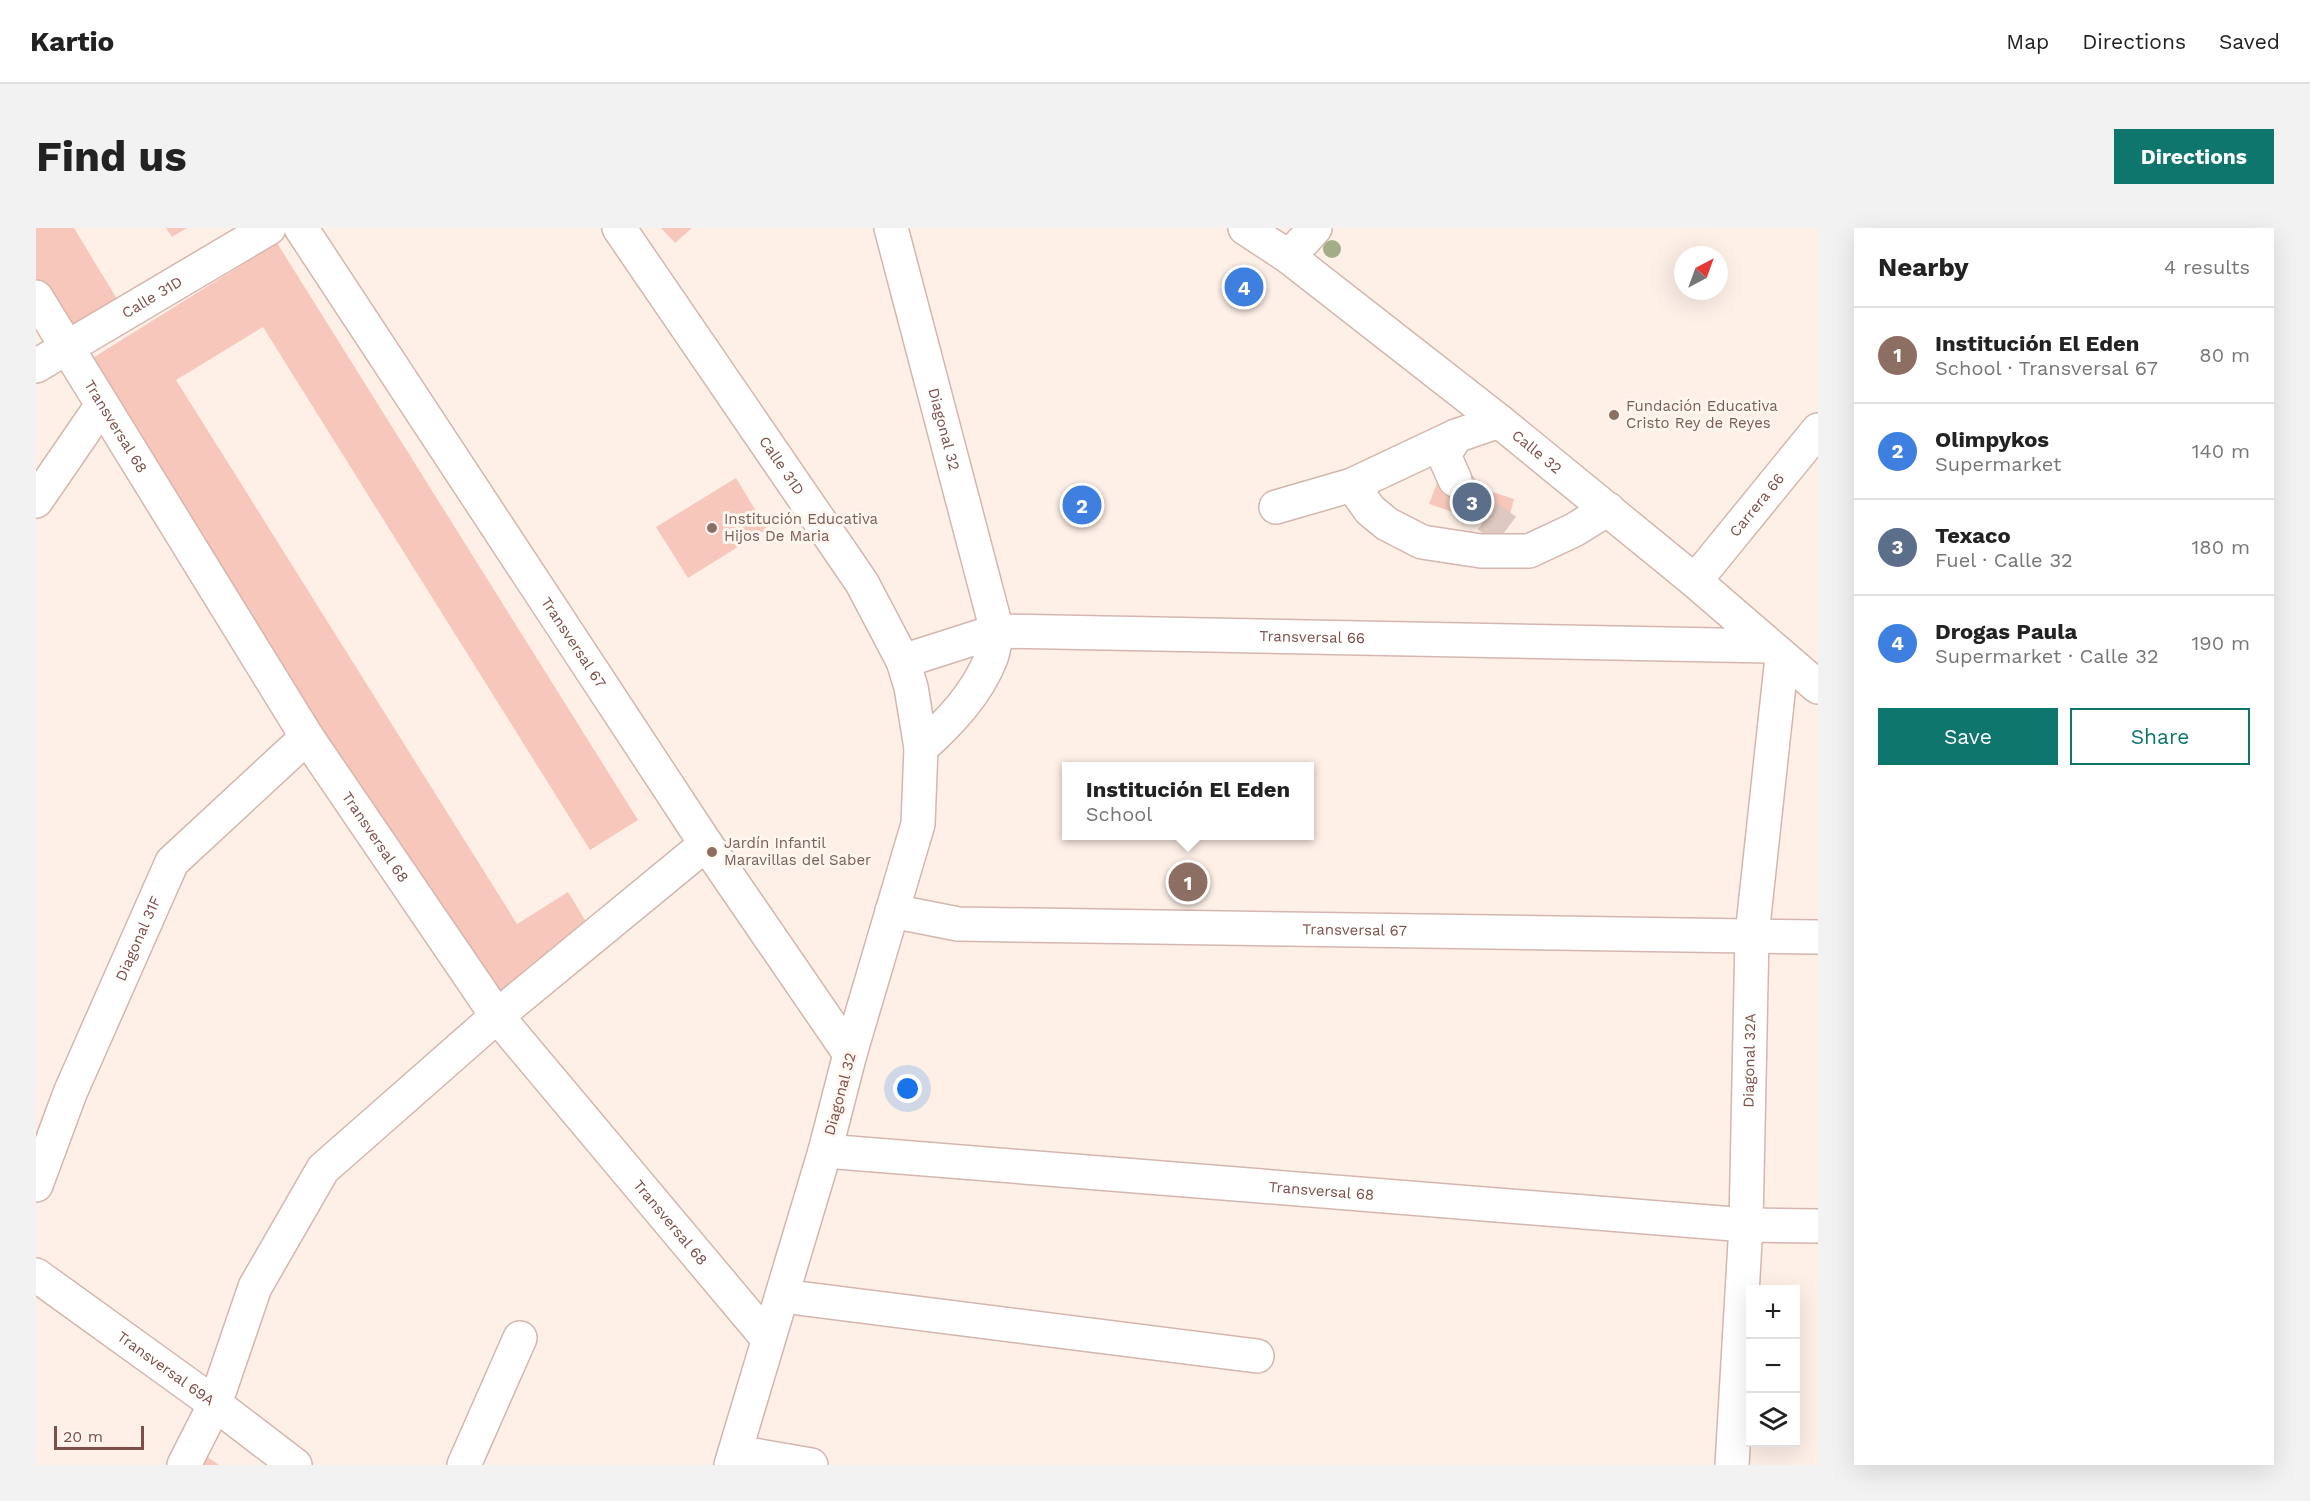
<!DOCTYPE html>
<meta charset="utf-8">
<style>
:root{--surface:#fff;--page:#f2f2f2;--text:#222;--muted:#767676;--line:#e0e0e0;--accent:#0f766e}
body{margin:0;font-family:"Work Sans",sans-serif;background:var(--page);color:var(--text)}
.controls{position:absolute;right:18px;bottom:18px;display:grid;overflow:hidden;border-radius:0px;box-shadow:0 6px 24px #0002}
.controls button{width:54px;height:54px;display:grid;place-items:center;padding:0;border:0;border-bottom:2px solid var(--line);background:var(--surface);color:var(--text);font:30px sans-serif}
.compass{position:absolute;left:1638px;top:18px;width:54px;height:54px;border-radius:50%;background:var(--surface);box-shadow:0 6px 24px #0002;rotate:41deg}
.scale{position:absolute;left:18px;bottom:15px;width:90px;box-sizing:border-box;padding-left:6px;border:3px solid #7c4f48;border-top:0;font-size:16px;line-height:21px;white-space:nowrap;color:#7c4f48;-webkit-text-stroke:4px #fff6ef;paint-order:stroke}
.you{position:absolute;left:872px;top:861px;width:21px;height:21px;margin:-15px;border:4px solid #fff;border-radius:50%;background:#1a73e8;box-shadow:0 0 0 9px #1a73e833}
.badge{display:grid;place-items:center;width:39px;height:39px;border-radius:50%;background:var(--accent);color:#fff;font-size:20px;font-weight:700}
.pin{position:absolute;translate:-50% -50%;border:3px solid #fff;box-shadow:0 2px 6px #0006}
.popup{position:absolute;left:1026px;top:534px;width:252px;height:78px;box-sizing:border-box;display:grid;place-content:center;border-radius:0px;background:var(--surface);filter:drop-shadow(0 2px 4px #0005);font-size:20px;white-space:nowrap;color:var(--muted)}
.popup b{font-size:22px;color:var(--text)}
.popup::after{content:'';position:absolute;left:50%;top:100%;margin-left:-12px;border:12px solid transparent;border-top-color:var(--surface)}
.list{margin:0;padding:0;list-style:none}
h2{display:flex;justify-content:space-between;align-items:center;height:78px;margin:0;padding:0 24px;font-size:26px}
h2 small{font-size:20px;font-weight:400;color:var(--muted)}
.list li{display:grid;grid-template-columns:39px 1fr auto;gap:18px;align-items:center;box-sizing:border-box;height:96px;padding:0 24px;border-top:2px solid var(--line)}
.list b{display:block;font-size:22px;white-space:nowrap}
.list p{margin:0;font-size:20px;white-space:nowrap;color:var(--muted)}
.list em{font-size:20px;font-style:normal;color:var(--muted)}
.actions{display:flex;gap:12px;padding:18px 24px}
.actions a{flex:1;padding:14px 0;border:2px solid var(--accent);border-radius:0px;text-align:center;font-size:21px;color:var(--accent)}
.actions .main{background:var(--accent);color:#fff}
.icon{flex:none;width:33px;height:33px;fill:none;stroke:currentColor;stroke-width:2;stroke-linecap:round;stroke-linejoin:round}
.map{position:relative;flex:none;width:1782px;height:1237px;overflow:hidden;border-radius:0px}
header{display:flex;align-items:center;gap:36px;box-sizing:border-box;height:84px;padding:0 30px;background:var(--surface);border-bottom:2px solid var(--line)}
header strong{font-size:28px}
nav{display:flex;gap:33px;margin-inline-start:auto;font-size:21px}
.intro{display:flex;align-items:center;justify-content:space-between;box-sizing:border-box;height:144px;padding:0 36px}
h1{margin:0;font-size:42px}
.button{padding:15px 27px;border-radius:0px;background:var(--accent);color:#fff;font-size:21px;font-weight:700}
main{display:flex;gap:36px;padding:0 36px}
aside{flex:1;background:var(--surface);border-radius:0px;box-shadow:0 6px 24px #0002}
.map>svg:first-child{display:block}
</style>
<header>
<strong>Kartio</strong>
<nav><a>Map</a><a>Directions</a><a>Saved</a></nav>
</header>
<div class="intro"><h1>Find us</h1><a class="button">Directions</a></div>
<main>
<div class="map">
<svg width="1782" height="1237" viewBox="0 0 1782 1237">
<rect width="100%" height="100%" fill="#fef0e7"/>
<!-- building -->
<path fill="#f7c7bb" d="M0,0h38l46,76 -56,27 -28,-51z
M130,0h21l-15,9z
M625,0h31l-17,15z
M241,15l361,577 -48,30 -327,-523 -87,53 341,544 51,-32 25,41 -103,64 -399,-638z
M1404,247l74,24 -8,31 -77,-26z
M700,250l31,51 -79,49 -32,-51z
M162,1222l21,15h-29z"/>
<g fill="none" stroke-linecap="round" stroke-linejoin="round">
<!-- minor-tunnel -->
<path stroke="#dec8bf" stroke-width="33" stroke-dasharray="33 16" stroke-linecap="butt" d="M1419,252l22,28 29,22"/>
<defs>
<g id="minor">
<path id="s1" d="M265,0l405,616 144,210"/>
<path id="s2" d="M583,0l243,355 41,78 8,26 10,61 -3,76 -68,230 -25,97 -94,314"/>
<path id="s3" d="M855,0l106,403c-2,9 -3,19 -6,27 -14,36 -42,65 -70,90"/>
<path id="s4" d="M1209,0l44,29 210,164 196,160 123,106"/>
<path d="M1253,29l26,-29"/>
<path id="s5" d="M0,69l271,440 190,279 271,323"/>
<path id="s6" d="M0,138l233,-138"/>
<path d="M1419,252l-11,-25 12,-19"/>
<path d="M1316,257l18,25 17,14 35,18 59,9h48l45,-21 34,-21"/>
<path d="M0,273l66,-96"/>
<path d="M1240,279l76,-22 104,-49 43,-15"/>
<path id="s7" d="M1659,353l123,-151"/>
<path id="s8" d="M867,433l94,-30 772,15"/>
<path id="s9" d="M856,683l66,13 860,13"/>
<path id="s10" d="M789,923l921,74 72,1"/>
<path id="s11" d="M0,957l34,-92 102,-231 135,-125"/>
<path id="s12" d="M0,1047l179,129 80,61"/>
<path d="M746,1068l475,60"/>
<path d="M700,1224l75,13"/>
<path d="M148,1237l31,-61 40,-117 68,-118 174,-153 209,-172"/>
<path d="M428,1237l56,-127"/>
<path id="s13" d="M1696,1237l14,-240 6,-290 30,-278"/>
</g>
</defs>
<!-- minor casing -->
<use href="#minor" stroke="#d5b6ae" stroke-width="36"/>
<!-- minor -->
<use href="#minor" stroke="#fff" stroke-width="33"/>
</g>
<!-- trees -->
<circle fill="#a3ad87" cx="1296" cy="21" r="9"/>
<!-- markers -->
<g fill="#8d6e63" stroke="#fff6ef" stroke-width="2">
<circle cx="1578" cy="187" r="6"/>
<circle cx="676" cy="300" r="6"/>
<circle cx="676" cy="624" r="6"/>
</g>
<g text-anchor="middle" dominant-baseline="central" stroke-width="6" stroke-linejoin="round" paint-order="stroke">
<!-- street labels -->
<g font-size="15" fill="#7c4f48" stroke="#fff6ef">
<text stroke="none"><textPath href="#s6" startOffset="135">Calle 31D</textPath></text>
<text stroke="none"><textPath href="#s5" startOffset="152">Transversal 68</textPath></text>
<text stroke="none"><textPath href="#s3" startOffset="208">Diagonal 32</textPath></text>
<text stroke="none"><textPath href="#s4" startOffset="368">Calle 32</textPath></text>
<text stroke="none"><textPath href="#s2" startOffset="288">Calle 31D</textPath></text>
<text stroke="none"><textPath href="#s7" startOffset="98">Carrera 66</textPath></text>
<text stroke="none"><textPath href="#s8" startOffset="414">Transversal 66</textPath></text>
<text stroke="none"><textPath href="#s1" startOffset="496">Transversal 67</textPath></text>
<text stroke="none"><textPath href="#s5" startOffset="638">Transversal 68</textPath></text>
<text stroke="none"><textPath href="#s9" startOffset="464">Transversal 67</textPath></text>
<text stroke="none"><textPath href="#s11" startOffset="267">Diagonal 31F</textPath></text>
<text stroke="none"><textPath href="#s13" startOffset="405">Diagonal 32A</textPath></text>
<text transform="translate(804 866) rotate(-75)">Diagonal 32</text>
<text stroke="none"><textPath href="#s10" startOffset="498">Transversal 68</textPath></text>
<text stroke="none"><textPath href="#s5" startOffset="1124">Transversal 68</textPath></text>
<text stroke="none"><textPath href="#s12" startOffset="160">Transversal 69A</textPath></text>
</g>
<!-- education labels -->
<g font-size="15" fill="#785e54" stroke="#fff6ef" text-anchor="start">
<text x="1590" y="178">Fundación Educativa<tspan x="1590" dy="17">Cristo Rey de Reyes</tspan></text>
<text x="688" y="291">Institución Educativa<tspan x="688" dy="17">Hijos De Maria</tspan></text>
<text x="688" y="615">Jardín Infantil<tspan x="688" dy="17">Maravillas del Saber</tspan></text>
</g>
</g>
</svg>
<div class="controls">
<button>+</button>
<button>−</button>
<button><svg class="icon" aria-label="layers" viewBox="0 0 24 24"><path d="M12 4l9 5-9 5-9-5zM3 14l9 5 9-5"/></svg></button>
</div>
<svg class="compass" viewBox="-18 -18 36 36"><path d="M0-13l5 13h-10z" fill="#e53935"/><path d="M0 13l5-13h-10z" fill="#767676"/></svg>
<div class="scale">20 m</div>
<div class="you"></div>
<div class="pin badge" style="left:1152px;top:654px;background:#8d6e63">1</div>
<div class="popup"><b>Institución El Eden</b>School</div>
<div class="pin badge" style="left:1046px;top:277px;background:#3f7fe0">2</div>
<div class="pin badge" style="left:1436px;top:274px;background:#5c6f8a">3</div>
<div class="pin badge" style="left:1208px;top:59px;background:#3f7fe0">4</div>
</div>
<aside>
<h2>Nearby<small>4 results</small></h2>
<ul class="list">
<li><span class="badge" style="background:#8d6e63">1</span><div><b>Institución El Eden</b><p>School · Transversal 67</p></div><em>80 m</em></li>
<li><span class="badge" style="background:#3f7fe0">2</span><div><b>Olimpykos</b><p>Supermarket</p></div><em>140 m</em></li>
<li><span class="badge" style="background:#5c6f8a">3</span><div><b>Texaco</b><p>Fuel · Calle 32</p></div><em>180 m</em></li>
<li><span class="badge" style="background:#3f7fe0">4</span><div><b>Drogas Paula</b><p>Supermarket · Calle 32</p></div><em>190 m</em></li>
</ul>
<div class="actions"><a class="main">Save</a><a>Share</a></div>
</aside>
</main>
